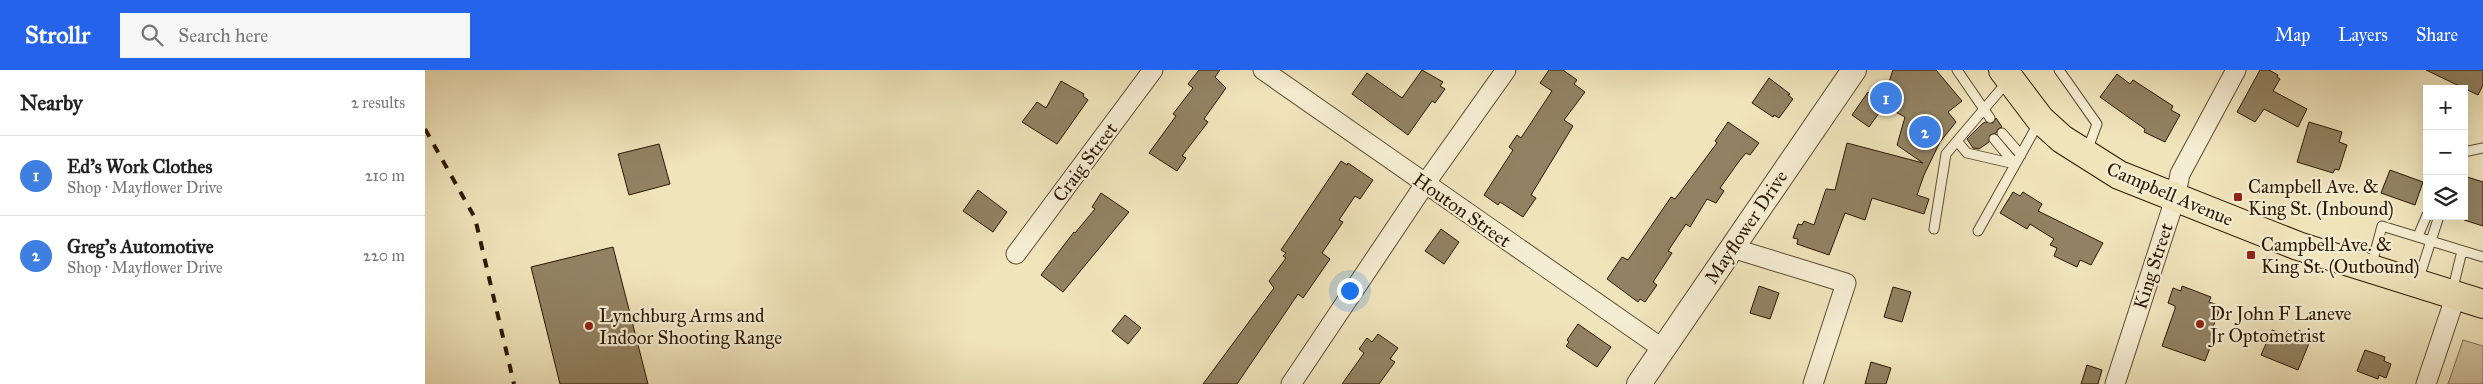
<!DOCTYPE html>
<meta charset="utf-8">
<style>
:root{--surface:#fff;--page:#f6f6f6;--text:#222;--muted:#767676;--line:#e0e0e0;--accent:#2563eb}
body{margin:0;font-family:"IM FELL Great Primer",serif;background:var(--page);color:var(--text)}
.controls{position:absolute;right:15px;top:15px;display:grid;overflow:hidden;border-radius:0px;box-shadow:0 5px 20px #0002}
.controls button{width:45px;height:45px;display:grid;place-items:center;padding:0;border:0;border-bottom:1px solid var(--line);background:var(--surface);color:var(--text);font:25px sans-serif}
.you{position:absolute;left:924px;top:220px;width:18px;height:18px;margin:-12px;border:4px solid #fff;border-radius:50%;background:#1a73e8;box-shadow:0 0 0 8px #1a73e833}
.badge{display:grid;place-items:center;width:32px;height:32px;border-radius:50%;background:var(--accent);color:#fff;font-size:16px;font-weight:700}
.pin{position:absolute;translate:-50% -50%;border:2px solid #fff;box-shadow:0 1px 5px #0006}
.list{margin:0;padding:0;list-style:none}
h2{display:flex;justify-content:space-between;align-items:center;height:65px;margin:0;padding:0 20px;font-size:21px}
h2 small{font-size:16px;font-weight:400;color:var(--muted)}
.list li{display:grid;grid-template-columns:32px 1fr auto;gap:15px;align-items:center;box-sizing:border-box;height:80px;padding:0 20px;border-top:1px solid var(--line)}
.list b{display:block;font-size:19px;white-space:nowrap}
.list p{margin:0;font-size:16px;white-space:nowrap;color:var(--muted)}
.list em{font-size:16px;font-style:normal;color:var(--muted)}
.icon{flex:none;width:28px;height:28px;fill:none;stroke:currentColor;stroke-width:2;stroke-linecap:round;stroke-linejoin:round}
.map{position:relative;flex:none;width:2058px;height:314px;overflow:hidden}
header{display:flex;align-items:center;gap:30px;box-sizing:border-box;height:70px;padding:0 25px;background:var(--accent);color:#fff}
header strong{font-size:24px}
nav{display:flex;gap:28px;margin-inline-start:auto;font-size:18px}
.search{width:350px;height:45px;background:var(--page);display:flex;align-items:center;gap:12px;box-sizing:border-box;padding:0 18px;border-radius:0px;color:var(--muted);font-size:19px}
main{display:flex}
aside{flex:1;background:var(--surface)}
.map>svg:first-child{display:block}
</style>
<header>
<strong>Strollr</strong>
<div class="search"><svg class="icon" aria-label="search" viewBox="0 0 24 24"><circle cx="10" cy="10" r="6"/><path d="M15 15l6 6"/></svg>Search here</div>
<nav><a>Map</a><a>Layers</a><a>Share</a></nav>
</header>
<main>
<aside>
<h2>Nearby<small>2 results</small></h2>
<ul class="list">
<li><span class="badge" style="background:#3f7fe0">1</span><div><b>Ed's Work Clothes</b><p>Shop · Mayflower Drive</p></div><em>210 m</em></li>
<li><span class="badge" style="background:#3f7fe0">2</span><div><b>Greg's Automotive</b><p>Shop · Mayflower Drive</p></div><em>220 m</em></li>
</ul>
</aside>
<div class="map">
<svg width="2058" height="314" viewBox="0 0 2058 314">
<rect width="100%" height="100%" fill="#f0e4bb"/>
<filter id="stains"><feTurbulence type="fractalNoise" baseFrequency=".004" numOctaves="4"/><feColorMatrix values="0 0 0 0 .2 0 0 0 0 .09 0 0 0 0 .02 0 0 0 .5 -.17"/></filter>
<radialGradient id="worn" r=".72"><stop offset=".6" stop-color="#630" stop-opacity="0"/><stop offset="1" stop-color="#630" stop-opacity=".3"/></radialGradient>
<!-- green -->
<path fill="#cfc19c" stroke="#7e6c50" d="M2038,270l20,6v38h-35z"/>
<!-- building -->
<path fill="#928263" stroke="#2c1803" d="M774,0h21l-5,7 11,11 -22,31 4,3 -26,34 4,2 -9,13 -28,-18 27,-37 -3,-2 20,-26 -5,-4z
M997,0l21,12 -3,4 5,3 -10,14 -3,-2 -24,34 -56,-41 15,-21 35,25z
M1124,0h14l14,10 -3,4 11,8 -21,28 9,6 -42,69 5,3 -13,19 -23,-15 -2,3 -14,-10 29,-45 -4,-3 8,-12 4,3 31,-47 -12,-8z
M1468,0h43l26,31 -14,11 8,10 -16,20 -16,33 -7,20 12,4 -5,15 -52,-16 -7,22 -20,-7 -16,42 -32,-11 1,-5 -5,-1 5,-14 4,1 2,-4 10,4 12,-36 9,1 12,-47 76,20 -26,-18 8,-28 -21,-11 -15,21 -17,-12 16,-23 14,10z
M1835,0h9l9,5 -1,2 3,2 -7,12 34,18 -9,18 -34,-18 -9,13 -18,-10z
M2001,0h57v15l-5,10z
M1692,4l13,10 3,-4 40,26 -2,4 9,5 -15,27 -21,-10 1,-3 -45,-32z
M1344,8l21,16 -2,1 5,4 -14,19 -5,-3 -1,2 -21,-14z
M636,11l23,13 -1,2 5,4 -31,44 -35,-22 15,-20 9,6z
M1571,48l6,9 -4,2 -2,4 -6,2 -1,7 -10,7 -6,-1 -6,-9 15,-15 3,-2 8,1z
M1303,52l31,21 -9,12 -4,-2 -6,7 -20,28 4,3 -8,12 -9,-4 -17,28 -4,-3 -18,27 4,2 -19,29 4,3 -12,17 -5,-3 -2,3 -31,-23 15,-22 6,3 43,-63 4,2 42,-56 -2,-2z
M1884,52l33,10 -3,10 8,3 -8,25 -4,-1 -2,4 -36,-11z
M234,74l11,40 -41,11 -11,-41z
M916,91l6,4 1,-2 25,17 -13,19 -5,-3 -16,24 4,2 -21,31 8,6 -27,39 -5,-4 -61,90h-34l71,-96 -5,-7 17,-23 -3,-2 3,-3 -5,-3z
M1965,100l33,12 -8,23 -34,-12z
M2039,106l19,6v44l-19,-6z
M553,120l29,22 -14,20 -30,-21z
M1588,122l7,4 3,-4 19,12 -4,7 65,32 -12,22 -11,-5 -3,7 -23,-11 3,-8 -7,-3 4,-6 -24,-15 -3,5 -27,-16z
M676,123l28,19 -66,80 -22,-17 33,-43 1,1 20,-24 -3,-2z
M1016,159l18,13 -15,22 -19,-13z
M188,177l35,137h-88l-29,-117z
M1334,216l20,7 -9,26 -20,-6z
M1757,216l29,11 -2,5 12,4 -11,29 4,2 -9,24 -43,-15 13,-37v-3l-7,-3 5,-15 8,3z
M1468,217l18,5 -9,30 -18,-5z
M700,245l16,13 -13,16 -16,-13z
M1153,254l33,23 -14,20 -31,-21 3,-4 -2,-2z
M1847,260l13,5 2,-4 10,4 1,-5 14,6 -14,34 -37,-15z
M953,264l20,14 -8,11 5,3 -16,22h-37l22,-31 -5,-4 8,-11 5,4z
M1940,280l20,7 -1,4 7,3 -5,14 -7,-3 -1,4 -21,-8z
M1446,292l20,6 -5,16h-21z
M1662,295l15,5 -4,14h-17z"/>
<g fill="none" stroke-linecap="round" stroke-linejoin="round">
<defs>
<path id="service" d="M1532,0l33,48
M1634,0l38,54 -10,27
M1577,63l19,22
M1569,69l21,25
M1532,71l10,12 48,11
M2039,82l19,-4
M1509,159l12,-75 61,-72
M1553,161l61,-109
M1993,166l9,-21
M1946,197l11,-41 101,31
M1993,211l21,-65
M2027,222l10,-41"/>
<path id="minor" d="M838,0l400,279
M1307,178l114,35 -33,101
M591,184l137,-184
M866,314l134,-200 81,-114
M1690,314l60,-185 5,-25 56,-104
M2001,314l30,-89"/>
<path id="tertiary" d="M1214,314l215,-314"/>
<path id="primary" d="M1578,0l37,49 22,20 57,36 179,71 185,58"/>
</defs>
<!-- service casing -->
<use href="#service" stroke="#5d4b31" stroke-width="11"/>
<!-- minor casing -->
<use href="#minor" stroke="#5d4b31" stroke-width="21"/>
<!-- tertiary casing -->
<use href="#tertiary" stroke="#5d4b31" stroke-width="26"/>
<!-- primary casing -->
<use href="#primary" stroke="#2c1803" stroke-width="30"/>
<!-- service -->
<use href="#service" stroke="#f5edd3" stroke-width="9"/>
<!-- minor -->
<use href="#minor" stroke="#f5edd3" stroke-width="19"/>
<!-- tertiary -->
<use href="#tertiary" stroke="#f5edd3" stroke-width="24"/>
<!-- primary -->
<use href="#primary" stroke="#f0e4bb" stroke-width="28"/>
<!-- rail -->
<path stroke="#2c1803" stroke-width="4" stroke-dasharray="9 9" stroke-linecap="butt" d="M0,59l50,89 39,166"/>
</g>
<!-- markers -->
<g fill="#8f2418" stroke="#f5edd3" stroke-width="2">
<rect x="1808" y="122" width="10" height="10" rx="2.5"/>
<rect x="1821" y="180" width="10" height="10" rx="2.5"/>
<circle cx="1775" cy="254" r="5"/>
<circle cx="164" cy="256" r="5"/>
</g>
<g text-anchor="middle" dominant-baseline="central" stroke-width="4.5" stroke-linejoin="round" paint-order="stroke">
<!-- street labels -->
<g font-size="19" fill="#2c1803" stroke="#f5edd3">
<text transform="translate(660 92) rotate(-53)">Craig Street</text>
<text transform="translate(1745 124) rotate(23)">Campbell Avenue</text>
<text transform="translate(1037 140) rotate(35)">Houton Street</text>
<text transform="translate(1321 157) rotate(-56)">Mayflower Drive</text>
<text transform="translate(1728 196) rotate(-72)">King Street</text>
</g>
<!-- poi labels -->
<g font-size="19" fill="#2c1803" stroke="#f5edd3" text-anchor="start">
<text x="1823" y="116">Campbell Ave. &amp;<tspan x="1823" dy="22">King St. (Inbound)</tspan></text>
<text x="1836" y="174">Campbell Ave. &amp;<tspan x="1836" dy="22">King St. (Outbound)</tspan></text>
<text x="1785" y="243">Dr John F Laneve<tspan x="1785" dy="22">Jr Optometrist</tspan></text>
<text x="174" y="245">Lynchburg Arms and<tspan x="174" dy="22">Indoor Shooting Range</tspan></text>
</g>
</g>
<rect width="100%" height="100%" filter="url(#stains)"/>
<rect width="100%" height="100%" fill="url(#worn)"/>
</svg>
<div class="controls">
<button>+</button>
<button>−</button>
<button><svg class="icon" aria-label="layers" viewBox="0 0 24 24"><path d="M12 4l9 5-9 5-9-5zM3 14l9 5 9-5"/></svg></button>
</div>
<div class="you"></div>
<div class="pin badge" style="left:1461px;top:28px;background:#3f7fe0">1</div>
<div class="pin badge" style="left:1500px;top:62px;background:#3f7fe0">2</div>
</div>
</main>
